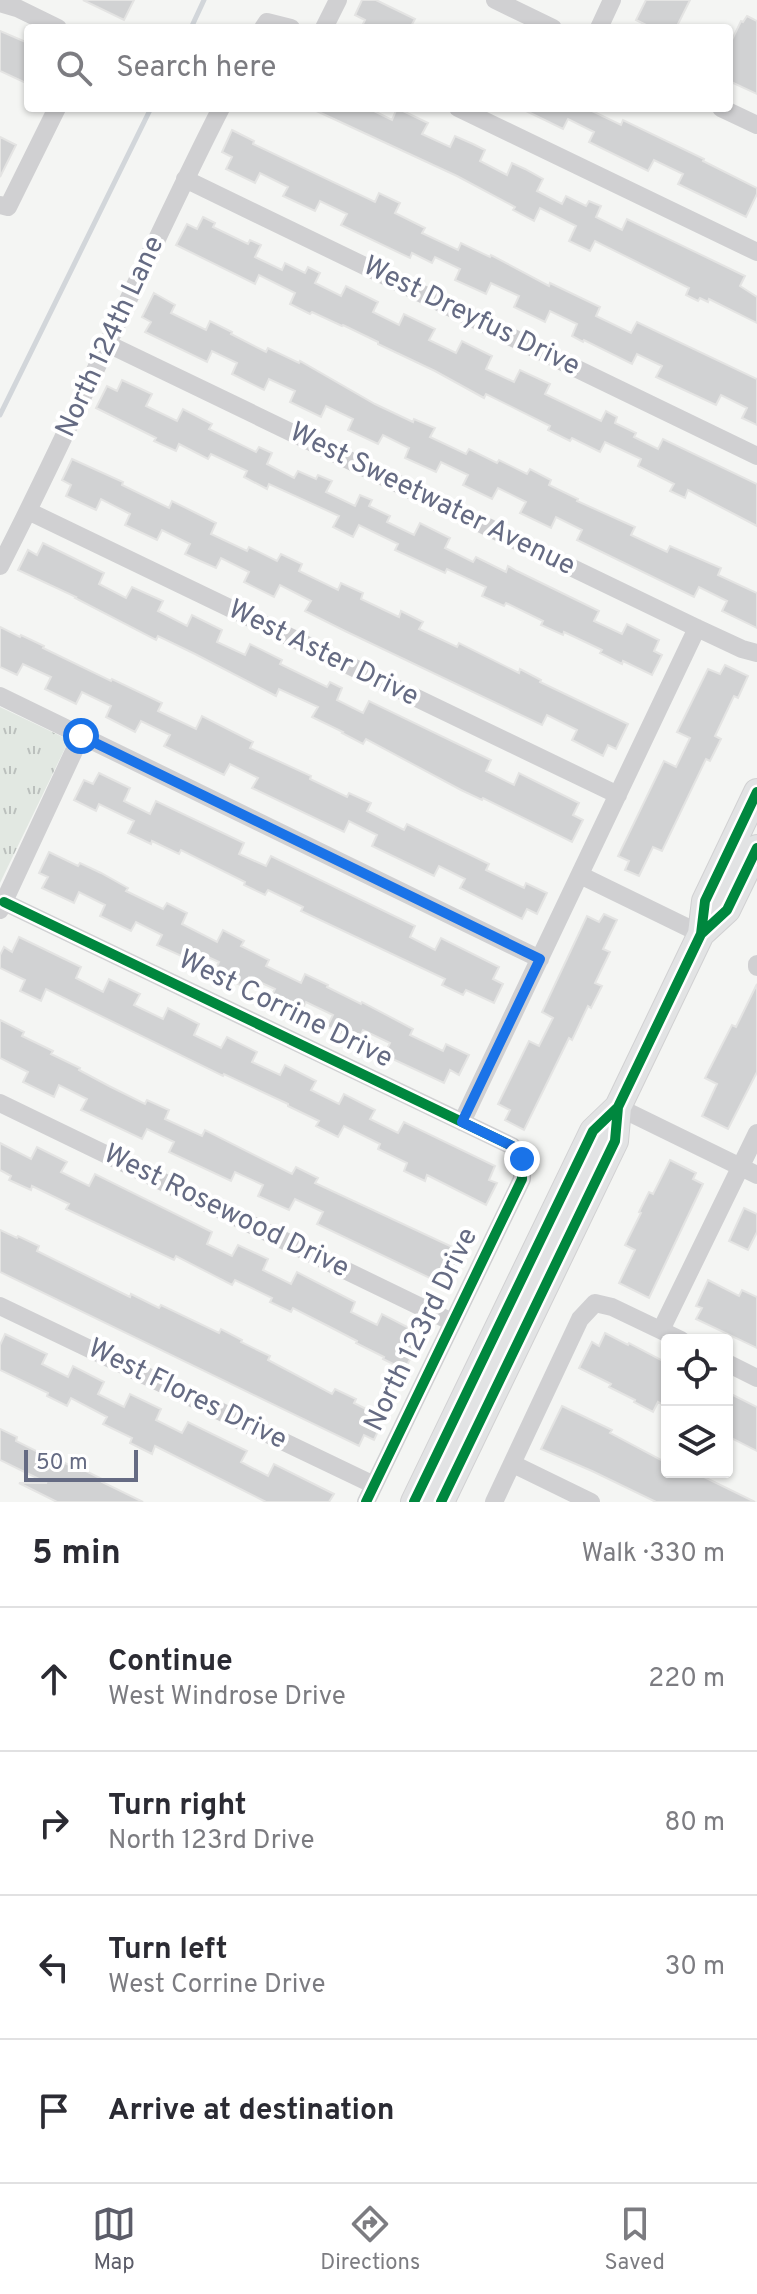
<!DOCTYPE html>
<meta charset="utf-8">
<style>
:root{--surface:#fff;--page:#f7f7f7;--text:#2b2b33;--muted:#7c7c81;--line:#e1e1e2;--accent:#5c5d69}
body{margin:0;font-family:Overpass,sans-serif;background:var(--page);color:var(--text)}
.controls{position:absolute;right:24px;bottom:24px;display:grid;overflow:hidden;border-radius:8px;box-shadow:0 2px 6px #0004}
.controls button{width:72px;height:72px;display:grid;place-items:center;padding:0;border:0;border-bottom:2px solid var(--line);background:var(--surface);color:var(--text);font:40px sans-serif}
.scale{position:absolute;left:24px;bottom:20px;width:114px;box-sizing:border-box;padding-left:8px;border:4px solid #656b83;border-top:0;font-size:22px;line-height:28px;white-space:nowrap;color:#656b83;-webkit-text-stroke:6px #fff;paint-order:stroke}
.stop{position:absolute;width:24px;height:24px;margin:-18px;border:6px solid #1a73e8;border-radius:50%;background:#fff}
.stop.end{background:#1a73e8;border-color:#fff;box-shadow:0 2px 8px #0008}
.list{margin:0;padding:0;list-style:none}
h2{display:flex;justify-content:space-between;align-items:center;height:104px;margin:0;padding:0 32px;font-size:34px}
h2 small{font-size:26px;font-weight:400;color:var(--muted)}
.list li{display:grid;grid-template-columns:52px 1fr auto;gap:24px;align-items:center;box-sizing:border-box;height:144px;padding:0 32px;border-top:2px solid var(--line)}
.list b{display:block;font-size:30px;white-space:nowrap}
.list p{margin:0;font-size:26px;white-space:nowrap;color:var(--muted)}
.list em{font-size:26px;font-style:normal;color:var(--muted)}
.icon{flex:none;width:44px;height:44px;fill:none;stroke:currentColor;stroke-width:2;stroke-linecap:round;stroke-linejoin:round}
.map{position:relative;flex:none;width:757px;height:1502px;overflow:hidden}
.search{position:absolute;background:var(--surface);box-shadow:0 2px 6px #0004;left:24px;right:24px;top:24px;height:88px;display:flex;align-items:center;gap:20px;box-sizing:border-box;padding:0 28px;border-radius:8px;color:var(--muted);font-size:30px}
.sheet{height:680px;background:var(--surface)}
nav{display:flex;justify-content:space-around;align-items:center;box-sizing:border-box;height:112px;border-top:2px solid var(--line);background:var(--surface);font-size:22px;color:var(--muted)}
nav a{display:grid;justify-items:center;gap:4px}
nav .on{color:var(--accent)}
.map>svg:first-child{display:block}
</style>
<div class="map">
<svg width="757" height="1502" viewBox="0 0 757 1502">
<defs>
<pattern id="park-tufts" width="24" height="20" patternUnits="userSpaceOnUse" patternTransform="scale(2)"><rect width="24" height="20" fill="#e2e8e2"/><path d="M3 7l-1-3M5 7V3M7 7l1-3M15 17l-1-3M17 17v-4M19 17l1-3" fill="none" stroke="#bbc0bd"/></pattern>
</defs>
<rect width="100%" height="100%" fill="#f4f5f3"/>
<!-- park -->
<path fill="url(#park-tufts)" d="M0,707l69,33 -69,143z"/>
<g fill="none" stroke-linecap="round" stroke-linejoin="round">
<!-- stream -->
<path stroke="#d2d6da" stroke-width="5" d="M191,28l13,-28
M0,415l151,-307"/>
</g>
<!-- building -->
<path fill="#d1d2d3" stroke="#e4e4e3" stroke-width="2" d="M83,0h51l-10,20z
M362,0h14l39,19 -5,9h-49l4,-8 -10,-5z
M646,0h44l-14,28h-24l-16,-8z
M747,16l10,5v73l-28,-13v-35l12,-25 2,1z
M0,31l28,12v41l-28,-13z
M310,108h58l24,12 5,-12 31,15 -6,11 28,13 5,-11 18,8 12,6 -5,11 27,14 5,-12 13,6 18,10 -6,12 25,13 4,-8 20,10 3,-5 12,5 -5,11 26,13 5,-11 118,57 -5,10 17,11v26l-48,-24 -1,3 -8,-4 -2,3 -12,-6 3,-7 -94,-47 -5,10 -21,-10 7,-15 -36,-18 -6,13 -21,-11 2,-3 -58,-31z
M520,108h66l35,17 2,-5 81,39 -1,2 54,27v6l-11,23 -68,-33 5,-10 -29,-14 -6,11 -59,-29 5,-10 -26,-13 -5,10z
M232,130l22,11 -1,3 122,58 4,-9 21,10 -5,10 30,15 -3,5 36,17 3,-7 29,14 1,-2 58,31 1,-3 50,24 -4,9 35,17 6,-11 120,57v46l-15,-7 5,-10 -26,-13 -5,10 -60,-28 6,-11 -25,-12 -5,10 -48,-24 -1,2 -11,-6 5,-12 -27,-13 -5,11 -31,-15 5,-11 -28,-13 -5,11 -31,-14 5,-11 -25,-12 -3,6 -20,-10 -2,5 -69,-33 6,-11 -27,-13 -5,10 -32,-15 5,-9 -28,-14 -5,10 -29,-14 6,-12 -10,-5z
M0,137l16,8 -16,32z
M203,217l12,6 -2,4 35,17 2,-4 11,5 -6,12 27,13 3,-7 20,10 3,-6 12,6 -5,10 26,13 5,-10 32,16 -5,10 26,13 5,-11 31,15 -6,11 27,13 6,-12 30,15 -6,13 28,13 6,-12 30,14 -5,10 56,27 5,-10 11,6 -2,6 21,10 -2,4 24,12 5,-10 94,45v42l-69,-36 -3,8 -15,-7 4,-7 -36,-18 3,-7 -36,-17 -5,10 -28,-14 -2,3 -22,-11 2,-4 -64,-32 -2,4 -49,-27 -57,-27v-2l-35,-17 -1,1 -30,-14 -2,2 -20,-10 5,-11 -36,-18 -4,9 -79,-39 11,-21 10,5z
M154,293l21,12 -4,8 35,17 4,-9 22,11 -1,2 35,18 2,-4 31,15 1,-2 75,43 38,18 1,-3 21,9 -5,9 36,17 3,-5 28,14 2,-3 28,14 3,-5 21,11 -2,5 29,14 -1,2 58,26 -4,8 36,17 3,-6 51,22 -3,7 39,18v35l-35,-17 5,-10 -28,-14 -5,10 -117,-57 5,-10 -26,-13 -5,11 -31,-15 6,-11 -28,-14 -6,11 -29,-14 5,-10 -27,-13 -5,10 -31,-14 4,-10 -26,-13 -5,9 -30,-14 5,-11 -27,-13 -5,11 -31,-15 5,-11 -26,-12 -5,11 -32,-16 5,-11 -25,-12 -5,11 -62,-30 6,-10 -9,-5z
M122,380l30,14 -6,12 31,15 6,-12 29,15 -3,5 47,23 3,-5 13,6 -5,11 27,14 4,-7 18,8 2,-4 14,6 -6,11 29,14 5,-11 12,5 -3,6 21,10 -3,6 27,13 6,-12 30,15 -5,10 28,14 3,-5 30,15 2,-6 9,5 82,40 -5,10 28,13 5,-10 32,16 -5,11 8,4 -10,20 -29,-14 -1,3 -22,-11 2,-3 -38,-18 -1,3 -22,-10 2,-4 -37,-18 -2,3 -22,-10 4,-9 -39,-18 -2,4 -50,-23 3,-6 -39,-19 -6,12 -20,-10 6,-11 -70,-32 -2,5 -23,-12 3,-6 -36,-17 -3,5 -29,-15 -3,7 -22,-10 2,-3 -60,-30 11,-22 10,5z
M72,459l51,23 -1,3 47,23 3,-7 44,22 -5,11 36,17 2,-4 28,14 4,-7 21,10 -3,7 39,19 3,-7 22,10 -2,6 38,18 2,-6 22,11 -4,7 38,18 2,-4 60,30 1,-4 21,11 -1,2 88,42 -12,25 -8,-4 -5,11 -31,-16 5,-10 -30,-15 -5,10 -197,-94 -40,-20 6,-10 -31,-16 -6,12 -30,-15 5,-10 -28,-14 -5,10 -18,-8 -13,-6 5,-10 -28,-14 -5,10 -32,-15 5,-11 -29,-15 -5,11 -30,-14 5,-11 -9,-5z
M43,543l61,30 -5,11 27,14 6,-11 31,14 -5,10 29,15 5,-11 30,15 -5,12 28,13 5,-11 32,16 -2,4 47,23 3,-5 12,6 -5,12 26,13 6,-12 122,59 -5,11 28,14 5,-12 60,30 -6,12 10,5 -11,22 -89,-44 -1,2 -21,-10 -95,-51 -3,5 -21,-11 1,-1 -31,-15 6,-10 -39,-18 -3,7 -81,-42 -37,-18 -2,4 -81,-42 1,-1 -58,-27 10,-20 9,5z
M0,627l20,10 1,-2 23,11 -1,2 68,33 1,-2 50,24 -4,8 38,18 6,-13 51,26 -3,6 61,28 -1,3 37,18 2,-4 22,10 -4,8 37,19 3,-6 82,40 -3,6 38,18 2,-5 21,10 -10,21 -10,-5 -5,10 -62,-31 5,-9 -26,-13 -5,10 -62,-30 5,-11 -28,-14 -5,11 -92,-44 6,-10 -28,-14 -6,11 -60,-29 6,-11 -29,-14 -6,11 -29,-15 5,-11 -29,-14 -6,12 -31,-15 6,-12 -28,-13 -6,11 -17,-8z
M725,665l23,11 -10,22 -4,-2 -19,40 6,3 -11,22 -4,-2 -44,92 -9,-4 -14,29 -14,-6 4,-9 -11,-5 46,-95 12,6 14,-29 -13,-6 31,-63 12,5z
M99,773l31,15 -6,13 26,13 6,-13 88,42 -5,11 27,12 5,-10 144,70 -5,11 25,13 6,-12 58,29 -6,12 10,5 -9,19 -28,-13 -3,5 -21,-10 3,-6 -144,-68 2,-4 -35,-17 -3,5 -21,-10 1,-3 -64,-32 -2,4 -27,-13 -1,3 -23,-11 6,-12 -35,-17 -3,7 -22,-11 10,-20 9,4z
M49,852l29,14 2,-3 21,10 27,15 -2,3 37,18 4,-6 20,10 -5,11 35,18 6,-12 21,11 -3,5 28,14 -3,6 35,17 4,-9 23,11 -1,2 34,17 1,-2 51,27 -3,6 33,16 3,-7 23,11 -10,20 -9,-5 -6,13 -60,-28 6,-12 -27,-13 -5,11 -31,-14 6,-12 -27,-13 -6,11 -30,-14 5,-10 -26,-12 -5,10 -30,-15 5,-10 -26,-12 -5,9 -31,-14 5,-10 -26,-13 -5,9 -31,-15 5,-11 -26,-13 -5,11 -32,-15 6,-11 -9,-4z
M604,914l13,6 -14,29 7,3 -15,31 7,3 -11,22 -3,-2 -16,34 -3,-2 -45,92 -19,-10 5,-10 -12,-6 31,-63 10,5 14,-28 -11,-6 45,-96 12,6z
M19,937l62,30 -5,11 27,14 6,-13 31,15 -6,11 29,14 5,-11 31,16 -5,11 27,13 6,-11 30,15 -5,10 28,13 5,-10 31,16 -5,9 28,14 5,-10 31,16 -5,9 28,14 6,-11 91,44 -6,14 8,3 -11,22 -59,-30 -2,6 -21,-10 3,-8 -29,-14 2,-5 -36,-18 -6,11 -22,-11 3,-5 -31,-15v-2l-64,-30 -1,2 -177,-87 -5,12 -21,-10 5,-11 -25,-12v-13l4,-8 8,5z
M757,984v88l-29,57 -26,-13 15,-32 -12,-6 27,-53 4,2z
M0,1020l24,12 -2,4 31,15 -2,3 29,14 -1,2 30,16 36,18 2,-4 22,10 -4,9 37,17 3,-6 87,44 4,-7 22,11 -3,5 148,69 -12,23 -9,-5 -6,11 -119,-57 6,-12 -28,-13 -6,11 -31,-14 5,-11 -28,-13 -4,9 -62,-29 5,-10 -27,-13 -5,10 -61,-29 6,-11 -28,-14 -5,12 -31,-15 5,-10 -28,-14z
M0,1143l31,16 6,-12 30,15 -6,10 28,14 6,-12 117,58 -5,12 25,12 6,-11 30,14 -5,11 28,14 6,-12 58,30 -4,10 26,13 5,-11 31,16 -5,10 9,4 -12,26 -22,-11 1,-2 -28,-14 1,-2 -29,-15 -35,-18 -2,4 -21,-10 2,-4 -37,-18 -3,5 -56,-29 -2,4 -108,-51 3,-5 -37,-18 -1,4 -22,-10 2,-4 -11,-6z
M670,1160l26,13 -3,6 10,5 -54,114 -30,-15 16,-33 -10,-5 16,-32 -2,-1 10,-20 4,2z
M744,1208l13,6v18l-9,18 -19,-9z
M0,1230l17,8 1,-2 21,10 -2,5 93,46 1,-3 28,14 2,-3 58,28 2,-4 21,11 -1,2 29,14 -2,4 64,34 3,-5 21,10 -2,4 30,15 -10,22 -10,-5 -5,11 -359,-174z
M708,1280l31,16 3,-6 15,7v51l-61,-29 6,-11 -6,-2z
M605,1333l23,12 1,-2 38,20v44l-9,-5 -5,10 -19,-10 1,-2 -26,-13 2,-3 -32,-16 13,-26 7,4z
M5,1334l42,20 -5,10 26,13 5,-11 31,16 -6,12 26,13 6,-13 31,15 -5,11 26,13 6,-11 59,29 -6,11 27,14 6,-12 60,30 -5,8h-63l-111,-56 -3,8 -22,-11 2,-5 -29,-14 4,-7 -36,-19 -4,8 -20,-10 1,-3 -48,-23v-25z
M727,1392l30,15v44l-30,-15z
M562,1406l50,24 -2,3 57,30v9h27l61,30h-99l-64,-31 -51,-22z
M0,1429l17,8 -1,4 36,18 1,-2 28,14 1,-2 22,11 -2,2 41,20h-86l-38,-19h28l-47,-23z"/>
<g fill="none" stroke-linecap="round" stroke-linejoin="round">
<defs>
<path id="secondary" d="M701,934l26,-24 30,-62
M414,1502l179,-371 25,-24 83,-173 4,-33 52,-109
M441,1502l174,-361 3,-34"/>
</defs>
<!-- secondary casing -->
<use href="#secondary" stroke="#d1d1d2" stroke-width="28"/>
<!-- street -->
<path stroke="#d0d0d2" stroke-width="18" d="M495,0l58,28
M0,3l17,5 41,20
M263,28l4,-6 24,6
M324,28l14,-28
M599,28l13,-28
M458,108l299,144
M721,108l36,17
M185,179l572,277
M0,205l8,2 49,-99
M108,344l589,284 45,21 15,4
M28,511l590,284
M0,566c78,-151 144,-307 221,-458
M0,696l540,263
M580,875l121,59
M4,902l508,244 10,13v20l-156,323
M0,910l81,-174
M757,964v3
M0,1103l452,219
M618,1107l139,68
M462,1122l235,-494
M0,1306l374,179
M661,1330l96,-197
M727,1363l30,15
M513,1464l78,38
M494,1502l86,-183 15,-16 17,4 69,33"/>
<!-- secondary -->
<use href="#secondary" stroke="#e2e3e4" stroke-width="26"/>
<defs>
<path id="cycleway" d="M4,902l508,244 10,13v20l-156,323
M701,934l26,-24 30,-62
M414,1502l179,-371 25,-24 83,-173 4,-33 52,-109
M441,1502l174,-361 3,-34"/>
</defs>
<!-- cycleway casing -->
<use href="#cycleway" stroke="#fff" stroke-width="15"/>
<!-- cycleway -->
<use href="#cycleway" stroke="#00873e" stroke-width="10"/>
</g>
<g fill="none" stroke-linecap="round" stroke-linejoin="round">
<!-- route -->
<path stroke="#1a73e8" stroke-width="10" d="M81,736l459,223 -78,163 50,24 10,13"/>
</g>
<g text-anchor="middle" dominant-baseline="central" stroke-width="8" stroke-linejoin="round" paint-order="stroke">
<!-- street labels -->
<g font-size="28" fill="#656b83" stroke="#fff">
<text transform="translate(471 317) rotate(26)">West Dreyfus Drive</text>
<text transform="translate(111 337) rotate(-65)">North 124th Lane</text>
<text transform="translate(432 500) rotate(26)">West Sweetwater Avenue</text>
<text transform="translate(323 654) rotate(26)">West Aster Drive</text>
<text transform="translate(285 1010) rotate(26)">West Corrine Drive</text>
<text transform="translate(226 1212) rotate(26)">West Rosewood Drive</text>
<text transform="translate(422 1330) rotate(-64)">North 123rd Drive</text>
<text transform="translate(187 1395) rotate(26)">West Flores Drive</text>
</g>
</g>
</svg>
<div class="controls">
<button><svg class="icon" aria-label="locate" viewBox="0 0 24 24"><circle cx="12" cy="12" r="6"/><path d="M12 2v4M12 18v4M2 12h4M18 12h4"/></svg></button>
<button><svg class="icon" aria-label="layers" viewBox="0 0 24 24"><path d="M12 4l9 5-9 5-9-5zM3 14l9 5 9-5"/></svg></button>
</div>
<div class="scale">50 m</div>
<div class="stop" style="left:81px;top:736px"></div>
<div class="stop end" style="left:522px;top:1159px"></div>
<div class="search"><svg class="icon" aria-label="search" viewBox="0 0 24 24"><circle cx="10" cy="10" r="6"/><path d="M15 15l6 6"/></svg>Search here</div>
</div>
<section class="sheet">
<h2>5 min<small>Walk · 330 m</small></h2>
<ul class="list">
<li><svg class="icon" aria-label="ahead" viewBox="0 0 24 24"><path d="M12 20V5M6 11l6-6 6 6"/></svg><div><b>Continue</b><p>West Windrose Drive</p></div><em>220 m</em></li>
<li><svg class="icon" aria-label="right" viewBox="0 0 24 24"><path d="M7 20v-9h11M14 6l5 5-5 5"/></svg><div><b>Turn right</b><p>North 123rd Drive</p></div><em>80 m</em></li>
<li><svg class="icon" aria-label="left" viewBox="0 0 24 24"><path d="M17 20v-9H6M10 6l-5 5 5 5"/></svg><div><b>Turn left</b><p>West Corrine Drive</p></div><em>30 m</em></li>
<li><svg class="icon" aria-label="arrive" viewBox="0 0 24 24"><path d="M6 21V4h12l-3 4 3 4H6"/></svg><div><b>Arrive at destination</b></div></li>
</ul>
</section>
<nav>
<a class="on"><svg class="icon" aria-label="map" viewBox="0 0 24 24"><path d="M3 6l6-2 6 2 6-2v14l-6 2-6-2-6 2zM9 4v14M15 6v14"/></svg>Map</a>
<a><svg class="icon" aria-label="directions" viewBox="0 0 24 24"><path d="M12 3l9 9-9 9-9-9zM9 14v-3h6M13 9l2 2-2 2"/></svg>Directions</a>
<a><svg class="icon" aria-label="saved" viewBox="0 0 24 24"><path d="M7 4h10v16l-5-4-5 4z"/></svg>Saved</a>
</nav>
